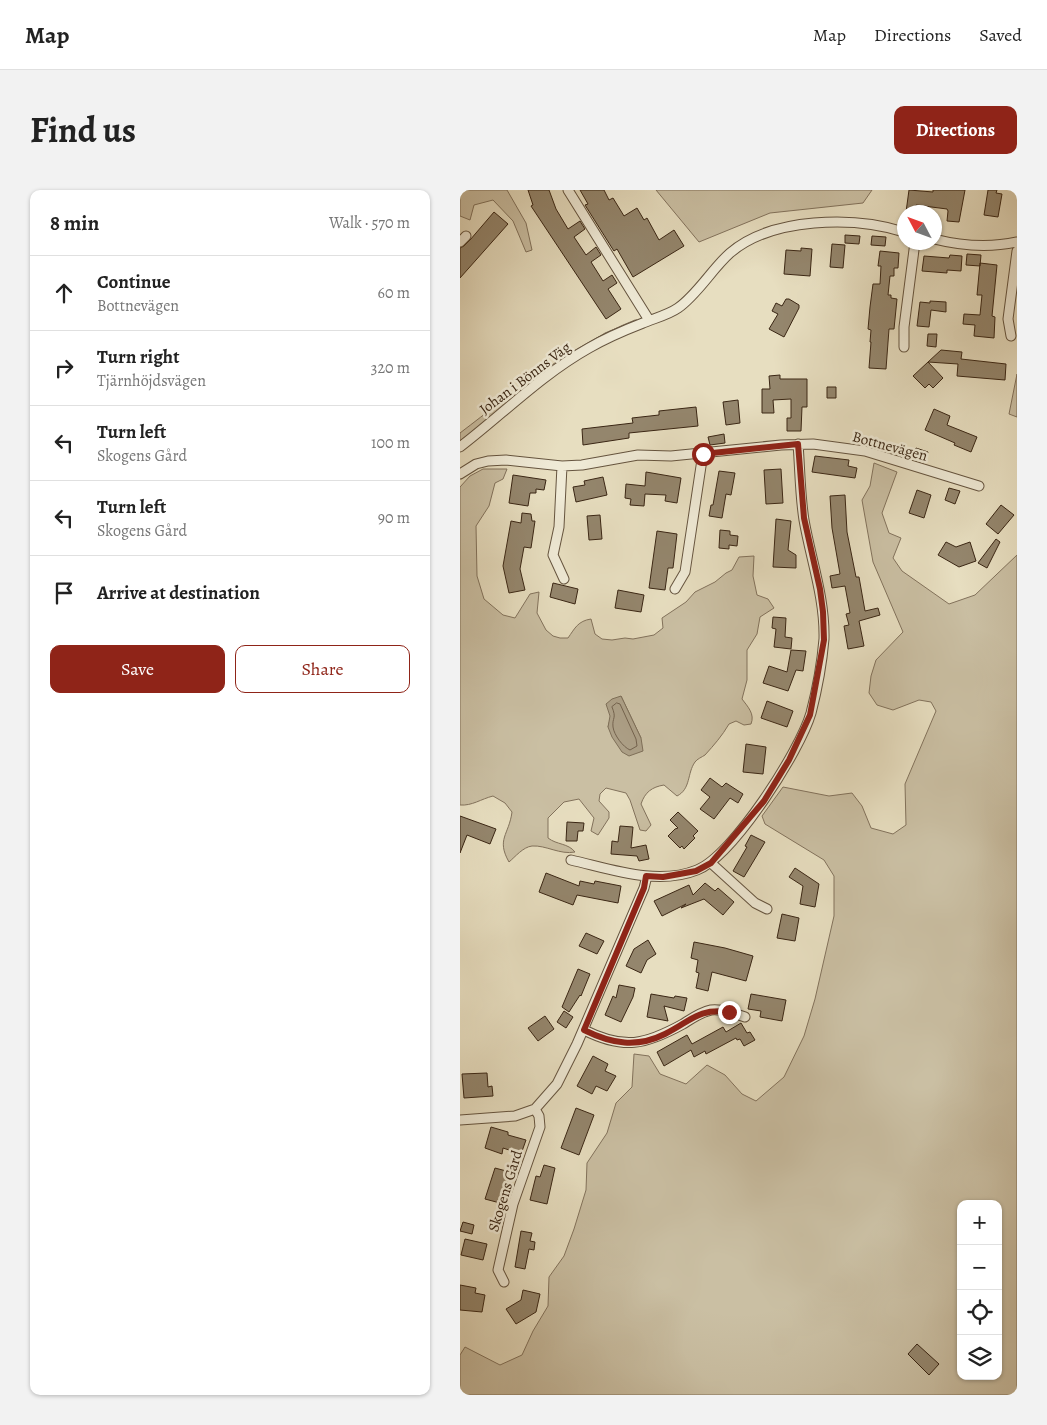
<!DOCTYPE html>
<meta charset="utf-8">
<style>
:root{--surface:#fff;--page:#f2f2f2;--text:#222;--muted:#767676;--line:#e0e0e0;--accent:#8f2418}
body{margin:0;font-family:Alegreya,serif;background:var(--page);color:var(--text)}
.controls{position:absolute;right:15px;bottom:15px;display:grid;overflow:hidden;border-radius:10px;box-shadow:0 1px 4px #0004}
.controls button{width:45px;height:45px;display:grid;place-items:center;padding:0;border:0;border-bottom:1px solid var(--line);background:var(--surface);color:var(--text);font:25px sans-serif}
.compass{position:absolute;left:437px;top:15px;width:45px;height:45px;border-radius:50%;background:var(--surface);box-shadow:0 1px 4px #0004;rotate:311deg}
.stop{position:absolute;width:15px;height:15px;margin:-11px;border:4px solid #8f2418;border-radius:50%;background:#fff}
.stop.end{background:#8f2418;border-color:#fff;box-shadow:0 1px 5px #0008}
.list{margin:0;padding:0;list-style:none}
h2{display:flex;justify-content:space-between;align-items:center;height:65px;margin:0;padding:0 20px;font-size:21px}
h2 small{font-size:16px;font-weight:400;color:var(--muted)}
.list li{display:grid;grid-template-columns:32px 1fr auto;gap:15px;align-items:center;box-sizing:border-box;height:75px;padding:0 20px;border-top:1px solid var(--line)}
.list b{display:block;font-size:19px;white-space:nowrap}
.list p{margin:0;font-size:16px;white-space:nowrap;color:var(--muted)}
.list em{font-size:16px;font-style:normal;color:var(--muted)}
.actions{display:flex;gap:10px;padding:15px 20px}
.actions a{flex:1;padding:11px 0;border:1px solid var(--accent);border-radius:10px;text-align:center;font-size:18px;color:var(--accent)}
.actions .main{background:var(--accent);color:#fff}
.icon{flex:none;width:28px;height:28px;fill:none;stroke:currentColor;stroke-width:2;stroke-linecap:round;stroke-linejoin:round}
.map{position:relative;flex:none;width:557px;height:1205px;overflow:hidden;border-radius:10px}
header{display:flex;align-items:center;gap:30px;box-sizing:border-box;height:70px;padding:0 25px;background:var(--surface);border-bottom:1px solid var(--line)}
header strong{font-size:24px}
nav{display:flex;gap:28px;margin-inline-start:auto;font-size:18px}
.intro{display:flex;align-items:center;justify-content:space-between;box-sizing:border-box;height:120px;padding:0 30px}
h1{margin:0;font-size:35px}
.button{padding:12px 22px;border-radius:10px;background:var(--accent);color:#fff;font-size:18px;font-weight:700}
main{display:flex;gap:30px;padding:0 30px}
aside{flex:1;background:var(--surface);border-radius:10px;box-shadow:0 1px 4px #0004}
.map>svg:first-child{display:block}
</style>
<header>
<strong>Map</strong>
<nav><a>Map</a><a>Directions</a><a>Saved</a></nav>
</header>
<div class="intro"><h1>Find us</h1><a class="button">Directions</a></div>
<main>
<aside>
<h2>8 min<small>Walk · 570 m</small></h2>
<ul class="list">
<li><svg class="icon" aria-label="ahead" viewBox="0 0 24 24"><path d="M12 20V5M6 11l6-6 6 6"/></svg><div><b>Continue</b><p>Bottnevägen</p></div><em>60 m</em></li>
<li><svg class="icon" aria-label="right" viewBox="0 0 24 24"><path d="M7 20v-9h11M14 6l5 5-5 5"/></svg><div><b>Turn right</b><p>Tjärnhöjdsvägen</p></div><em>320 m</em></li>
<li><svg class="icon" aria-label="left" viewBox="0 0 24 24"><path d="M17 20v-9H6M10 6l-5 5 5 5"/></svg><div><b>Turn left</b><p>Skogens Gård</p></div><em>100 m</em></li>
<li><svg class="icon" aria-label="left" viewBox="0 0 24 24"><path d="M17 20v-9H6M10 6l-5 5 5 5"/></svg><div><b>Turn left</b><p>Skogens Gård</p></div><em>90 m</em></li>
<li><svg class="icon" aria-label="arrive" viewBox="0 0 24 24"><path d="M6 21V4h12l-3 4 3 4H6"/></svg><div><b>Arrive at destination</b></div></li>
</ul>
<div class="actions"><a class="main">Save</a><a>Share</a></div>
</aside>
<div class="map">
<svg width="557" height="1205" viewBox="0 0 557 1205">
<rect width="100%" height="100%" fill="#e7dec0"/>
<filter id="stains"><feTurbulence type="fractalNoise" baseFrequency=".004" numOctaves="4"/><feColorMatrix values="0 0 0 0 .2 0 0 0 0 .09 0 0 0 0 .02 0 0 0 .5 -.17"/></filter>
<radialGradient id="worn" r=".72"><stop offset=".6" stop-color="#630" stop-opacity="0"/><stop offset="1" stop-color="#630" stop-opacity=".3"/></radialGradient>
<!-- green -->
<path fill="#cabfa3" stroke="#82725c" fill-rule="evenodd" d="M0,0h47l19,33 6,27 -6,2 -13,-31 -20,-21 -19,5 -4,15 -10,-4z
M196,0h216l-9,13 -93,10 -71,29z
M175,130h2l-32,13 -54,34 -91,75v-9c55,-42 110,-87 175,-113z
M557,184v43l-8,-3z
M414,273l23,9 -15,41 7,20 12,5 -8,20 9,13 47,33 26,-9 42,-40v840h-557v-40l5,-8 35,18 22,-10 11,-24 15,-25 1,-29 15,-21 10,-27 12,-39 1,-27 20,-30 9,-30 16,-16 2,-33 15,2 11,18 26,10 21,-19 18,10 17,19 14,7 28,-24 20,-41 11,-37 19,-83v-40l-10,-16 -59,-36 -3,-8 21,-29 46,9 23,-3 10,13 9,22 22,6 13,-9 -1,-41 31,-73 -5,-9 -12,-2 -26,10 -16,-5 -8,-12 2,-17 5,-16 27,-28 -30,-70 -11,-62 8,-14zM501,1014h37v172h-37z
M23,279h24l-4,10 -8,4 -6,23 -13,20 1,50 7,23 19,16 12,3 15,-24 9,-2 -2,21 9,17 7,6 7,2h8c7,-10 10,-17 23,-19l4,15 7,5 10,1 13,-2 8,1 21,-4 9,-7 -1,-10 24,-16 9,-10 20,-10 11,-9 6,-3 7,-13 15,-1 -1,20 4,19 11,4 6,9 -14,9 -3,17 -10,16v30l-5,19c6,8 13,15 9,25l-7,1 -8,-4 -7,3c-7,12 -15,21 -24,31 -3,2 -8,4 -10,7 -8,11 -4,27 -18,34l-13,-11c-12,2 -19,7 -23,19l10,21 -5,6 -6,-1 -10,-30 -4,-7 -20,-5 -6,6 -1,7 10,11v6l-11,17 -7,-4 3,-13 -15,-19 -15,3 -16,16v20c9,7 20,5 27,14 -15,3 -29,-7 -43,-6 -9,1 -17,11 -23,16 -13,-23 0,-27 3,-50l-7,-9 -12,-7c-12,3 -21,10 -33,9v-318l10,-11zM161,506l20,42 -33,-11 3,-11z"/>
<!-- water -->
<path fill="#ac9f86" stroke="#7e6f58" d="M161,506l20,42 2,13 -14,5 -7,-4 -10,-15 -4,-10 2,-11 -4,-12 6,-5z"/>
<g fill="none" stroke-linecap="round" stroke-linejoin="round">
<!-- shore -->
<path stroke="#73624d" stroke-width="1" d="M157,513l3,1 16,35 1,7 -7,4c-7,-3 -16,-15 -17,-23 -1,-10 4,-8 -1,-20z"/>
</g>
<!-- building -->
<path fill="#94866d" stroke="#3a2614" d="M68,0h21l7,19 12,20 12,-8 5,8 -11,8 12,18 10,-8 5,8 -10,7 12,19 9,-6 5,8 -9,6 13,20 -15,10 -75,-113 2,-1z
M120,0h24l5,10 4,-2 11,18 13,-8 7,12 3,-2 12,22 15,-10 10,16 -51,31 -16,-28 -3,2 -2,-3 -27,-43 3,-1z
M449,0l24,2v-2h32l-6,32 -12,-1 1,-10 -1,-2 -31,-4 -1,7h-9z
M528,0h9l-1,3 6,1 -4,23 -14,-2z
M34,22l14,12 -48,54v-30l4,-2 6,-6z
M385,45l15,1 -1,8 -14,-1z
M412,46l14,1 -1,9 -14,-1z
M372,54l13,1 -2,23 -13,-1z
M341,58l11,1 -2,27 -26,-2 2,-24 15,1z
M420,61l19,2 -1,15h-4v8h-4l-2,19h3v3l6,1 -3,30h-5l-3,40 -17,-1 2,-26h-1l1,-12 -3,-1 2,-22 3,-23h7l1,-18h-3z
M507,64l14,1 -1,11 -14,-1z
M490,65l12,1 -1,15 -14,-1v3l-25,-2 2,-15 25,2z
M520,73l17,2 -5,51 3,1 -1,21 -20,-2 1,-11 -12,-1 1,-10 16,1 2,-20h-5z
M326,109h3l10,6v3l-15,29 -15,-8 9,-15 -6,-3 4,-8 6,3z
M470,111l16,1v10l-15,-2 -2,17 -12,-1 3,-24 10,1z
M468,144h9l-1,13 -9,-1z
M481,160l21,2 -1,7 45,5 -1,16 -48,-4 1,-12 -30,-2z
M468,172l15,16 -10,10 -4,-4 -4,4 -12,-12z
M320,185v4h27v28h-5l-1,24h-14v-13h4v-19l-18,1 1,13h-12v-24h8l-1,-13z
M367,197h9v11h-9z
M278,210l2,23 -14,2 -3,-23z
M236,217l2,19 -69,7v5l-46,7 -1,-16 51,-6 -1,-5 27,-3v-4z
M474,219l16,7 -3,9 30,12 -6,15 -17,-7 1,-2 -30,-13z
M264,244l1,9 -15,2 -2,-8z
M456,258l12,4 -4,10 -12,-4z
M355,266l34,4 -1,6 9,2 -2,10 -43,-6z
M321,279l2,34 -17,1 -2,-34z
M259,281l16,2 -4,22 -5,-1 -4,24 -13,-2 2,-11h2z
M186,282l35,6 -4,25 -12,-2 1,-6 -21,-1 -1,12 -14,-1 1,-6 -6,-1 1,-14 19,2z
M53,285l33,5 -2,10 -8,-1v4h-6l-2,13 -19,-3z
M143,287l4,18 -31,7 -3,-15 12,-2 -1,-4z
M489,298l11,3 -5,13 -10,-4z
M457,300l14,5 -7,23 -15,-5z
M385,305l2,37 9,45h3l6,34 13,-3 2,7 -21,6 5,25 -16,3 -4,-23 5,-1 -3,-11 4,-1 -5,-27 -13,2 -2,-12 10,-2 -8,-46 -2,-32z
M541,315l13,10 -16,19 -12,-10z
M62,323l9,1 1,7h3l-4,27 -7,-1 -4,22 5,21 -16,3 -6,-27 8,-45 10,2z
M140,325l2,24 -13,1 -2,-24z
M316,329l15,2 -3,29 8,5v13l-23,-1z
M260,340l10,1v4l8,1 -1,10 -8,-1v4l-10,-1z
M197,341l20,3 -4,34h-5l-3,22 -16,-2z
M536,349l4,3 -13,26 -9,-5z
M486,352l10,5 14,-5 6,19 -17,6 -21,-12z
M93,393l25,6 -3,15 -25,-7z
M158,400l26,5 -3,17 -26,-4z
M313,427l13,1 -1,19 7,1 -1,11 -17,-2 2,-18 -4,-1z
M331,460l15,1 -3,20 -7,-1 -8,21 -25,-8 6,-17 18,6z
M307,511l26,10 -6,16 -26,-9z
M286,554l20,3 -3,27 -20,-2z
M250,588l12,9 4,-4 17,11 -5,9 -8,-5 -16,21 -14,-10 10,-12 -9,-7z
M218,622l20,19 -5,5 2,2 -11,11 -2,-3 -2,2 -12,-12 7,-7 3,-1 -8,-8z
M0,626l36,13 -6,15 -23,-9 -7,18z
M107,632l17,1 -1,8h-5l-1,10h-11z
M160,636l13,1 -2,21 15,-3 3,14 -10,2 -2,-5 -26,-2 1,-13 6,1z
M291,645l14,7 -21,35 -11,-6 14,-24 -2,-1z
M335,678l24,16 -4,23 -15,-3 3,-18 -14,-9z
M86,683l33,13 1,-5 14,3 1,-3 26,5 -3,17 -41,-8 -4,10 -34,-13z
M245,693l10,8 3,-3 16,14 -11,13 -19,-16 -23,9 5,-4 -24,12 -8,-15 35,-16 4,10z
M322,724l17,4 -4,23 -18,-3z
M126,743l18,8 -7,13 -18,-8z
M188,750l8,14 -9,6 -6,13 -15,-7 8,-17z
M234,752l31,6 28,8 -7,25 -34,-9 -4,19 -12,-3 3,-15 -3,-1 2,-12 -7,-2z
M118,779l12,5 -9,22 -1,-1 -11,17 -7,-5z
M159,795l16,3 -2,9 -12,25 -16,-7 8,-19 3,2z
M191,804l23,4 1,-2 12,2 -3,13 -20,-5 4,15 -21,-4z
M291,804l35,6 -4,21 -22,-4 1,-6 -13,-2z
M104,821l9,6 -7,11 -9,-6z
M85,826l9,13 -16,12 -10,-13z
M281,833l6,10 3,-1 5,8 -11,6 -4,-7 -3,1 -1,-2 -30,16 -1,-3 -11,6 -3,-7 -27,16 -7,-14 30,-17 5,9 31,-17 3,5z
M133,866l15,8 -3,7 11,5 -9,15 -11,-5 -4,8 -15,-8z
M27,883l1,14 4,-1 1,10 -29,2 -2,-24z
M116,918l18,7 -15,40 -18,-7z
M31,937l17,5v3l18,5 -5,14 -18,-6 -1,6 -17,-6z
M84,975l11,3 -8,36 -17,-4 6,-24 4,1z
M35,978l15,4 -10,31 -15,-4z
M3,1032l11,3 -2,9 -12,-3z
M61,1041l11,2 -2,8 5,1 -1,8 -5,-1 -4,20 -10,-2z
M5,1049l22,5 -4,16 -22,-5z
M0,1095l16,3 -1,5 10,2 -3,17 -22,-2z
M63,1100l17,4 -4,18 -20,12 -10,-15 15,-9z
M457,1154l22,20 -10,11 -21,-21z"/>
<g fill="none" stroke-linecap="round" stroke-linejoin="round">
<defs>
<path id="street" d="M108,0l81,130
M474,49c28,7 55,9 83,3
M0,52l6,-6
M551,146l-3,-17 9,-68
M444,157v-20l11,-85
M0,257c43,-33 81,-72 129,-99 17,-10 36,-18 54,-25 12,-5 25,-8 35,-15 19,-13 34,-39 52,-55 42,-36 124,-37 174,-21
M102,276l-3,61 -6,28 11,24
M0,284l16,-10 12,-3 18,-1 56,6 20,-1 56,-10 33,1 110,-11 32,-1 52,7 114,35
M215,399l10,-17 18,-119
M111,670c40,9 86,26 126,10 36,-14 103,-119 114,-157 6,-23 11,-50 13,-74 1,-41 -13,-79 -20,-119 -4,-25 -4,-51 -6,-76
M251,673l44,40 12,6
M124,840c40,20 61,15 99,-6 8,-5 18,-12 28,-14 12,-1 23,3 34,7
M75,919l22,-25 20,-40 67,-156 3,-12
M0,930l55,-4 20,-7 4,7 1,11 -27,77 -15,66 6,12"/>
</defs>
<!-- street casing -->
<use href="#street" stroke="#65543f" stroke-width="11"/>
<!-- street -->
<use href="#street" stroke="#efead6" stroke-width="9"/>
</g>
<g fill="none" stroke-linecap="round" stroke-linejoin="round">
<!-- route -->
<path stroke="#8f2418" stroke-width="6" d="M243,264l95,-10 6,74 16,71 3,23 1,28 -14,75 -21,45 -25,41 -53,62 -15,8 -33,6 -17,-1 -2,12 -60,142c28,14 53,18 81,4 26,-13 33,-26 64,-22"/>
</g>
<g text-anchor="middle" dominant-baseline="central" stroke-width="5" stroke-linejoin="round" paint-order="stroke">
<!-- street labels -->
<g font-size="15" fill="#3a2614" stroke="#efead6">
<text transform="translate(65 188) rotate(-37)">Johan i Bönns Väg</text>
<text transform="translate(430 256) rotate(15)">Bottnevägen</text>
<text transform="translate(45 1001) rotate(-73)">Skogens Gård</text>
</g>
</g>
<rect width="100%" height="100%" filter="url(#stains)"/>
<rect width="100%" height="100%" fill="url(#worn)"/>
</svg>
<div class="controls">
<button>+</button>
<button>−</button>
<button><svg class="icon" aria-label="locate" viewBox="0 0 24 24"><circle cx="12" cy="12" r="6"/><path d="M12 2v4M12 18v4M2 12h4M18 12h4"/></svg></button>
<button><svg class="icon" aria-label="layers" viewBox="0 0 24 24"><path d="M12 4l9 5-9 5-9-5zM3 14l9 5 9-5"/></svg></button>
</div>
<svg class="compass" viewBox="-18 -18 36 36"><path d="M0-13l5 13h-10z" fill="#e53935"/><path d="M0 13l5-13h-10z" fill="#767676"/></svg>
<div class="stop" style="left:243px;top:264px"></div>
<div class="stop end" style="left:269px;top:822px"></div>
</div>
</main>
